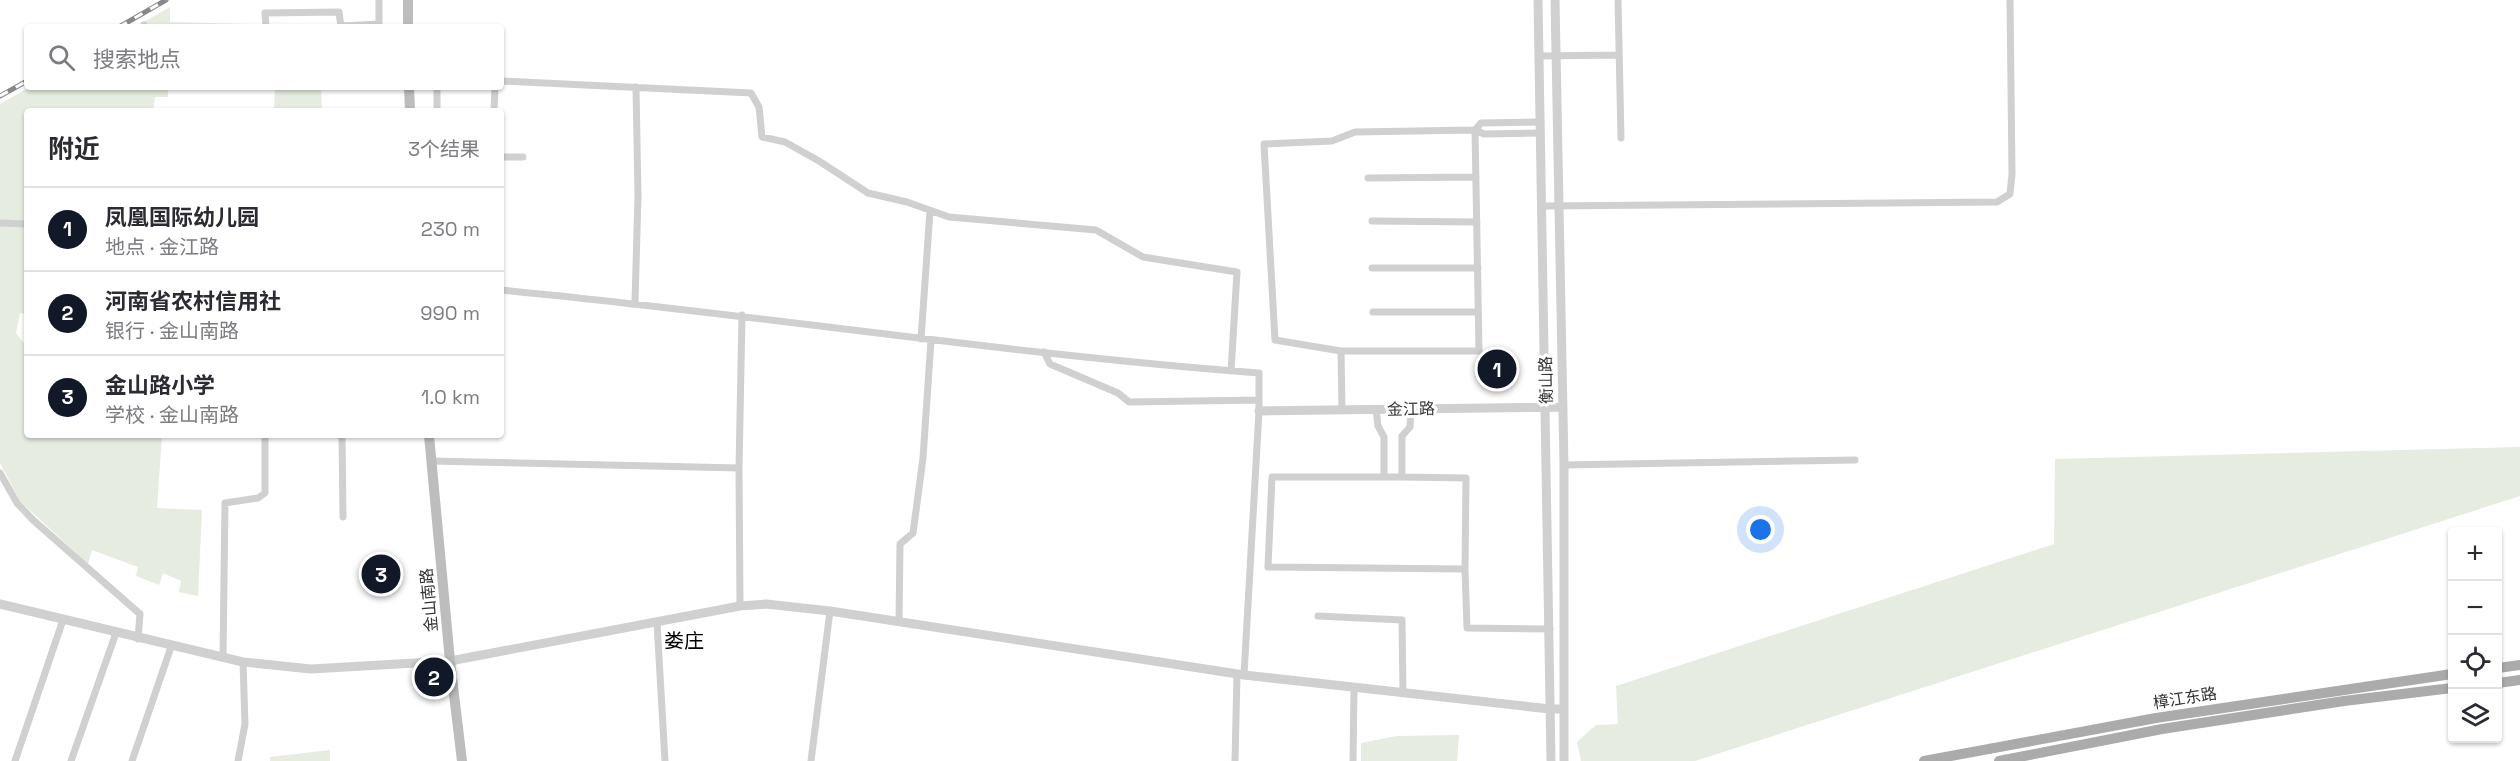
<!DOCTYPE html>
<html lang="zh">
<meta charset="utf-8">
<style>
:root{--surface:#fff;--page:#f2f2f3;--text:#2b2b33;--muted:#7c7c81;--line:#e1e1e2;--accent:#111827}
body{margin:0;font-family:"Space Grotesk","Noto Sans SC",sans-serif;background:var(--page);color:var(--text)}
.controls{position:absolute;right:18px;bottom:18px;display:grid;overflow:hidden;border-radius:6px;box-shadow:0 2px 4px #0004}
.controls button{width:54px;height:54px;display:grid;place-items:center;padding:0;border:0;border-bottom:2px solid var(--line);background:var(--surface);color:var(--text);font:30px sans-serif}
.you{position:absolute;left:1761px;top:530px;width:21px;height:21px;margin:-15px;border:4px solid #fff;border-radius:50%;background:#1a73e8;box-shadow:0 0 0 9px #1a73e833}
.badge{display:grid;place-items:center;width:39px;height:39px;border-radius:50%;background:var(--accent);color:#fff;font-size:20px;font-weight:700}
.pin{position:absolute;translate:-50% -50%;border:3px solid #fff;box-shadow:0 2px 6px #0006}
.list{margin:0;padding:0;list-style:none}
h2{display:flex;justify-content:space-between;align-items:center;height:78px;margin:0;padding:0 24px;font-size:26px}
h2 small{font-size:20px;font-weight:400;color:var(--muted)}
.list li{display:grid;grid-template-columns:39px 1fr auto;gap:18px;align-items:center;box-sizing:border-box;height:84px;padding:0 24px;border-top:2px solid var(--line)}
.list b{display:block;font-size:22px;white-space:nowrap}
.list p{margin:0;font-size:20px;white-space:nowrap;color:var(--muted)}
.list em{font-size:20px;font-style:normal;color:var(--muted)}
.icon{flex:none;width:33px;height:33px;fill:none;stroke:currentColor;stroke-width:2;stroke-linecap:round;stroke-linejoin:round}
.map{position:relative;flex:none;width:2520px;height:761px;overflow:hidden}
.search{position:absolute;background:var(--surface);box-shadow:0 2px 4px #0004;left:24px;top:24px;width:480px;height:66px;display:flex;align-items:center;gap:15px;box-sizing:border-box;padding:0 21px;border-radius:6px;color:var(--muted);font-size:22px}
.panel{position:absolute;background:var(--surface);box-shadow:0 2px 4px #0004;left:24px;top:108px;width:480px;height:330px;border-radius:6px}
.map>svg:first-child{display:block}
</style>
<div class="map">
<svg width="2520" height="761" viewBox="0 0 2520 761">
<rect width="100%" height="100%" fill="#fff"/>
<!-- green -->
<path fill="#e6ecdf" d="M170,7v15l77,2v3h-112z
M30,87h138v10h-13l-2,14h-126v203l-7,-1 -4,20 11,14v88h135l-5,73 45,2 -4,86 -19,-4 2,-11 -18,-8 -4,12 -23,-9 2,-9 -46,-17 -4,14 -68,-63 -20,-38v-359z
M275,87h46l1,24h-48z
M2520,447v49l-825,265h-114l-4,-19 19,-17 22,-1 -2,-38 438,-142 1,-85z
M1459,735l-2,26h-96v-18l36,-7z
M330,750v11h-60v-4z"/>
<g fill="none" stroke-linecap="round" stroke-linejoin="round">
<!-- minor -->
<path stroke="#d0d0d0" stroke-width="7" d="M1618,0l3,138
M341,26l38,-2v-24
M144,27v-2
M266,27l-1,-14 74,-1 2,15
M1539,56l80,-1
M501,81l250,12 8,14 3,30 23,5 34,19 49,32 39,9 42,15 147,13 47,27 94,15 -6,99
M437,111v-24
M494,111l1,-24
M1541,122l-60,1 -6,7 9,4 57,-1
M501,157h22
M1368,178l108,-1
M1542,206l455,-4 13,-8 2,-20 -2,-174
M1372,221l105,1
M0,223l27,1
M1372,268h106
M501,290c253,24 504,64 758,83v38l-15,264
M635,302l3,-106 -2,-109
M1373,312h105
M921,339l9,-128
M1341,351l-66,-11 -11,-196 68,-3 23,-9 120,-2 4,221h-138l1,59
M1044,352l6,12 68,29 11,9 130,-2
M1376,409l2,17 6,11v40h-112l-4,90 197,2 1,-91 -64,-1v-41l8,-9 1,-18
M342,435l1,82
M432,461l307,7
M1564,465l291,-5
M0,473l17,30 16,17 107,94 -2,25
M1384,477h18
M1465,569l2,59 83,1
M740,606l-1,-138 3,-153
M1318,616l84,4 1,73
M899,622l1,-78 13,-11 10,-75 8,-118
M657,623l8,138
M223,657l2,-154 33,-5 7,-5v-58
M15,761l48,-141
M71,761l45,-128
M132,761l39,-114
M238,761l7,-37 -2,-62
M811,761l19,-150
M1235,761l2,-87
M1353,761l1,-72"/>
<!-- tertiary -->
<path stroke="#d0d0d0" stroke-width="9" d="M1538,0l13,761
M1555,0l9,465v296
M1259,411l304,-4
M0,604l243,58 68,7 139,-8 290,-55 26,-2 64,7 414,64 306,34h14"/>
<!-- secondary -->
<path stroke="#bdbdbd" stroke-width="10" d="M408,0v27
M409,87l1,24
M429,435l21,226 12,100"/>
<!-- primary -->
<path stroke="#ababab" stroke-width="10" d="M2498,668l22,-3
M2498,683l22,-3
M1924,761l232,-43 296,-44
M1999,761l163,-32 182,-28 108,-13"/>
<defs>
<path id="rail" d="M119,27l47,-27
M0,96l27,-15"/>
</defs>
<!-- rail casing -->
<use href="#rail" stroke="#888" stroke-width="5"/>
<!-- rail -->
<use href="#rail" stroke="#fff" stroke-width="3" stroke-dasharray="9" stroke-linecap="butt"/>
</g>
<g text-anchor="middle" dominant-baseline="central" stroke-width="6" stroke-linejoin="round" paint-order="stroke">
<!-- street labels -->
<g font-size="16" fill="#333" stroke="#fff">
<text transform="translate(1546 380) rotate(-91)">衡山路</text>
<text transform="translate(1411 409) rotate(-1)">金江路</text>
<text transform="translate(429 600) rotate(-95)">金山南路</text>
<text transform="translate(2185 698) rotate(-9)">樟江东路</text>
</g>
<!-- quarter labels -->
<g font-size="20" fill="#000" stroke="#fff">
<text x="684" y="641">娄庄</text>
</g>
</g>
</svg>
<div class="controls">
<button>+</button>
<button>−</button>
<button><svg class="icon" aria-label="locate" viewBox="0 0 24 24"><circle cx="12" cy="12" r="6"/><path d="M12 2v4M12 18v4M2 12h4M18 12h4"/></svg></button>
<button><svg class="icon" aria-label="layers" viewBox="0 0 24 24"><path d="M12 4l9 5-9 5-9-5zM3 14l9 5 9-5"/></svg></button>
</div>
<div class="you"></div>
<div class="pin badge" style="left:1497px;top:369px">1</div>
<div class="pin badge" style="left:434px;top:677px">2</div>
<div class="pin badge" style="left:381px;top:574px">3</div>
<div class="search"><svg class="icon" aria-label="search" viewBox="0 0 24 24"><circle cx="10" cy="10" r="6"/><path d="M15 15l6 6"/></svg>搜索地点</div>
<section class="panel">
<h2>附近<small>3个结果</small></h2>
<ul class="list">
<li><span class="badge">1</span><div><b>凤凰国际幼儿园</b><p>地点 · 金江路</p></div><em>230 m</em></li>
<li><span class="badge">2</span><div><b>河南省农村信用社</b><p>银行 · 金山南路</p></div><em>990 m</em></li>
<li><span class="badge">3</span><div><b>金山路小学</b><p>学校 · 金山南路</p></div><em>1.0 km</em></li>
</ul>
</section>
</div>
